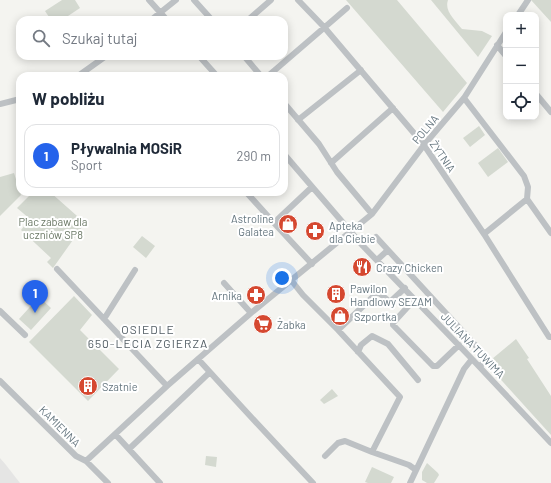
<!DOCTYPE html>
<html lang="pl">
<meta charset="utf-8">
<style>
:root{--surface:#fff;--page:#f2f2f3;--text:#1f2937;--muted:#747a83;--line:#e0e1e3;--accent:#2563eb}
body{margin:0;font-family:Barlow,sans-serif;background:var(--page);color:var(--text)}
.controls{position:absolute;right:12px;top:12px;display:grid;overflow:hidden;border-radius:8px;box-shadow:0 2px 10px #0003}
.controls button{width:36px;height:36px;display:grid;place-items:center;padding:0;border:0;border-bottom:1px solid var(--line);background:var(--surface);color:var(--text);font:20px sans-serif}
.you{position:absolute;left:282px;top:278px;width:14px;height:14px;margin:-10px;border:3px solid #fff;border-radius:50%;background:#1a73e8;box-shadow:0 0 0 6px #1a73e833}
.badge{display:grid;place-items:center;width:26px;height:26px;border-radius:50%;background:var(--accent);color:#fff;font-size:13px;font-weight:700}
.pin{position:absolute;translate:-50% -33px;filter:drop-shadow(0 1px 2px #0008)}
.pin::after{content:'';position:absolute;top:21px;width:14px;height:12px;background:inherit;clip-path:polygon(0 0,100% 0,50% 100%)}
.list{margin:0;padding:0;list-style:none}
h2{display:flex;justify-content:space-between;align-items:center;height:52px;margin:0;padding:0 16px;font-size:17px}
h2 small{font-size:13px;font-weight:400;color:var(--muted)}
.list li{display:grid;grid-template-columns:26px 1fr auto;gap:12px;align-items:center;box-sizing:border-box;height:64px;margin:0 8px 8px;padding:0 8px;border:1px solid var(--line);border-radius:12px}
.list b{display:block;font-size:15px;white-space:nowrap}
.list p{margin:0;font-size:13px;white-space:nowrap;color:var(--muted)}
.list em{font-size:13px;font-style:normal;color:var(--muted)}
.icon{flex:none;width:22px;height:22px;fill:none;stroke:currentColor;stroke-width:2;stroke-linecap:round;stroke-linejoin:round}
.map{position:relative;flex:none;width:551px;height:483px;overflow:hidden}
.search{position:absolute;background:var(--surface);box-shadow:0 2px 10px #0003;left:16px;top:16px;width:272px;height:44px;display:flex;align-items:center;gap:10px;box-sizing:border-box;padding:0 14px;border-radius:12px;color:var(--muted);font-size:15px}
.panel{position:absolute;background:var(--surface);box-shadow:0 2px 10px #0003;left:16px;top:72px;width:272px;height:124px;border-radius:12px}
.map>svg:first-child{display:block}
</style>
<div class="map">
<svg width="551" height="483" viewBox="0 0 551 483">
<rect width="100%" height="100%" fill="#f4f4f0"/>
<!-- built -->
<path fill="#e5e5e4" d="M0,458l6,7 14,18h-20z"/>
<!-- green -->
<path fill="#d4d9d0" d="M62,0h13l5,8 -12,8 2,4h-19l-6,-9z
M346,0h51l70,83 -24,29z
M431,0h17c-4,11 7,20 14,29l20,2 10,5 -14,21z
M531,0h20v22z
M479,126l6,9 -15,12 -7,-9z
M498,148l10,14 -20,15 -10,-14z
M14,173l7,22 -21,21v-39z
M33,192h17l35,31 -32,45 -6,-6 4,-4 -30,-28 9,-11 -13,-11z
M142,236l13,10 -9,12 -13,-11z
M74,296l18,19 -12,15 39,39 -31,32 -59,-59z
M39,297l12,11 -20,22 -12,-11z
M516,339l13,19 -2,1 24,37v39l-66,-73 3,-3h4z
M332,389l6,7 -14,8 -4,-4z
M206,456l11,1 -1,10 -11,-2z
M427,463l11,10 1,2 -5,8h-7l-5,-3v-8z
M372,467l22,10 -3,6h-23l-3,-1z"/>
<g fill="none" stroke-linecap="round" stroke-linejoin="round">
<!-- minor -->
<path stroke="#bdc1c4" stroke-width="6" d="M149,0l18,20
M194,0l18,20
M298,0l26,27 100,118 60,89 65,103h2
M518,15l10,-15
M151,20l25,-20
M248,20l23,-20
M497,45l9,11
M199,56l18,20
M244,56l17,20
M78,76l28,-20
M268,76l79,-68
M536,94l15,18
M464,98l60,78 4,11 -1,12 24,34
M284,103l35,41 18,28 35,42
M0,104l20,-5
M298,120l63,-50
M284,154l79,92 109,113 79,84
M331,163l62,-55
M246,192l29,32
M484,234l43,-35
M376,237l112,122 -8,7
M377,260l11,-10
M312,264l-37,-40 3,-5 34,-32
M57,269l110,117
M291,280l12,15 35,35 62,67 -28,55 37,13 7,5
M224,283l27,30
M415,299l-22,24v2l40,41h4l22,-21
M0,311l25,24
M104,319l31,-49
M338,330l40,-38 12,10 15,-14
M358,352l3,-7 11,-9 16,8 30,36
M198,359c38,42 76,83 115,124
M0,381l76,75 10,5 22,22
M115,434l45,49
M129,449l80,-76
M325,456l13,-13 7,-2 27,11
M86,461l81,-75 84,-73 121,-99 52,-69 40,-47 42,-66
M410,483l54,-114 8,-10"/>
</g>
<!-- icons -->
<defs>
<symbol id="shop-disc" viewBox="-11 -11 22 22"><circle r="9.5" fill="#d54830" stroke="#fff"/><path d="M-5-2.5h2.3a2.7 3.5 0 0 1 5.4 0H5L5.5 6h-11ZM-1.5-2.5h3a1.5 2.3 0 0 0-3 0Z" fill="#fff"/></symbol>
<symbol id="pharmacy-disc" viewBox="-11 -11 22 22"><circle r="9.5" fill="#d54830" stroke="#fff"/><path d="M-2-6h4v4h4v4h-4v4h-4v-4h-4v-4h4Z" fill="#fff"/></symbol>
<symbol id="restaurant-disc" viewBox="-11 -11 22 22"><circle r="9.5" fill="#d54830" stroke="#fff"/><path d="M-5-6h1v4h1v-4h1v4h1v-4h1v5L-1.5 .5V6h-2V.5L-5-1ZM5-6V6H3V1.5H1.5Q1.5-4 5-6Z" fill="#fff"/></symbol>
<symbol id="building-disc" viewBox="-11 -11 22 22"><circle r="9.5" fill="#d54830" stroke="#fff"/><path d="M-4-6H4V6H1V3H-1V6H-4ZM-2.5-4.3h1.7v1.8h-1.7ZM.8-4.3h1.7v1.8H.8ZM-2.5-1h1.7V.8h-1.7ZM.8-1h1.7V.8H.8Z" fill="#fff"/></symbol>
<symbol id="supermarket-disc" viewBox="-11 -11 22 22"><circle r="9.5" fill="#d54830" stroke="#fff"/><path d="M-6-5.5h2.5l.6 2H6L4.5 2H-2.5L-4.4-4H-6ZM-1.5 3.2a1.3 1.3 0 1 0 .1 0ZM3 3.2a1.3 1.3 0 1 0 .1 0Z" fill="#fff"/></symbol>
</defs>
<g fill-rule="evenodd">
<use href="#shop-disc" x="277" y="213" width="22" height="22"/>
<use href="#pharmacy-disc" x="304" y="220" width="22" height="22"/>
<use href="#restaurant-disc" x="351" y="256" width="22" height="22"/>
<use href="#building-disc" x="325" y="283" width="22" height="22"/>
<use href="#pharmacy-disc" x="245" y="284" width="22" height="22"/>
<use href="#shop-disc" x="329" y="305" width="22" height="22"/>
<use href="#supermarket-disc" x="252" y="313" width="22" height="22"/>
<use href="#building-disc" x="77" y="375" width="22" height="22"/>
</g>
<g text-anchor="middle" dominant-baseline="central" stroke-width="4" stroke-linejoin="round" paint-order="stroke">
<!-- street labels -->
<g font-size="11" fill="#65767f" stroke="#fff">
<text transform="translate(425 129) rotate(-50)">POLNA</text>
<text transform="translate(443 156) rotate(55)">ŻYTNIA</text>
<text transform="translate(473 345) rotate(46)">JULIANA TUWIMA</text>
<text transform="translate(60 426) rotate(45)">KAMIENNA</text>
</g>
<!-- poi labels -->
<g font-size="11" fill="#65767f" stroke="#fff" text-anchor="start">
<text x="274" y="218" text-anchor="end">Astroline<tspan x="274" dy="13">Galatea</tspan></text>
<text x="329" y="225">Apteka<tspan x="329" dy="13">dla Ciebie</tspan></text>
<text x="376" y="267">Crazy Chicken</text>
<text x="350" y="288">Pawilon<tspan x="350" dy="13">Handlowy SEZAM</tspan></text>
<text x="242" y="295" text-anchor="end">Arnika</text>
<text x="354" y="316">Szportka</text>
<text x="277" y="324">Żabka</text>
<text x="102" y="386">Szatnie</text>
</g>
<!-- park labels -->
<g font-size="11" fill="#697764" stroke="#fff">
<text x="53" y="221">Plac zabaw dla<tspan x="53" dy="13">uczniów SP8</tspan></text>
</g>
<!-- neighbourhood labels -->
<g font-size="12" letter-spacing="1" fill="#535e65" stroke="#fff">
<text x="148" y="329">OSIEDLE<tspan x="148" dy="14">650-LECIA ZGIERZA</tspan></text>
</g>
</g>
</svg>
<div class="controls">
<button>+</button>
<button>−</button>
<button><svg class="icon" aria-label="locate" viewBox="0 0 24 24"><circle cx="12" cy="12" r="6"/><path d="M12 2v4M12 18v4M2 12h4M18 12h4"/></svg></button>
</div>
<div class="you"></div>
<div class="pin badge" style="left:35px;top:313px">1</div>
<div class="search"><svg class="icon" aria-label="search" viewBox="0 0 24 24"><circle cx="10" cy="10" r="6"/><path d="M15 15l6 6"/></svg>Szukaj tutaj</div>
<section class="panel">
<h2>W pobliżu<small></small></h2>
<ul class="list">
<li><span class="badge">1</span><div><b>Pływalnia MOSiR</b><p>Sport</p></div><em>290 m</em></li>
</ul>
</section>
</div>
